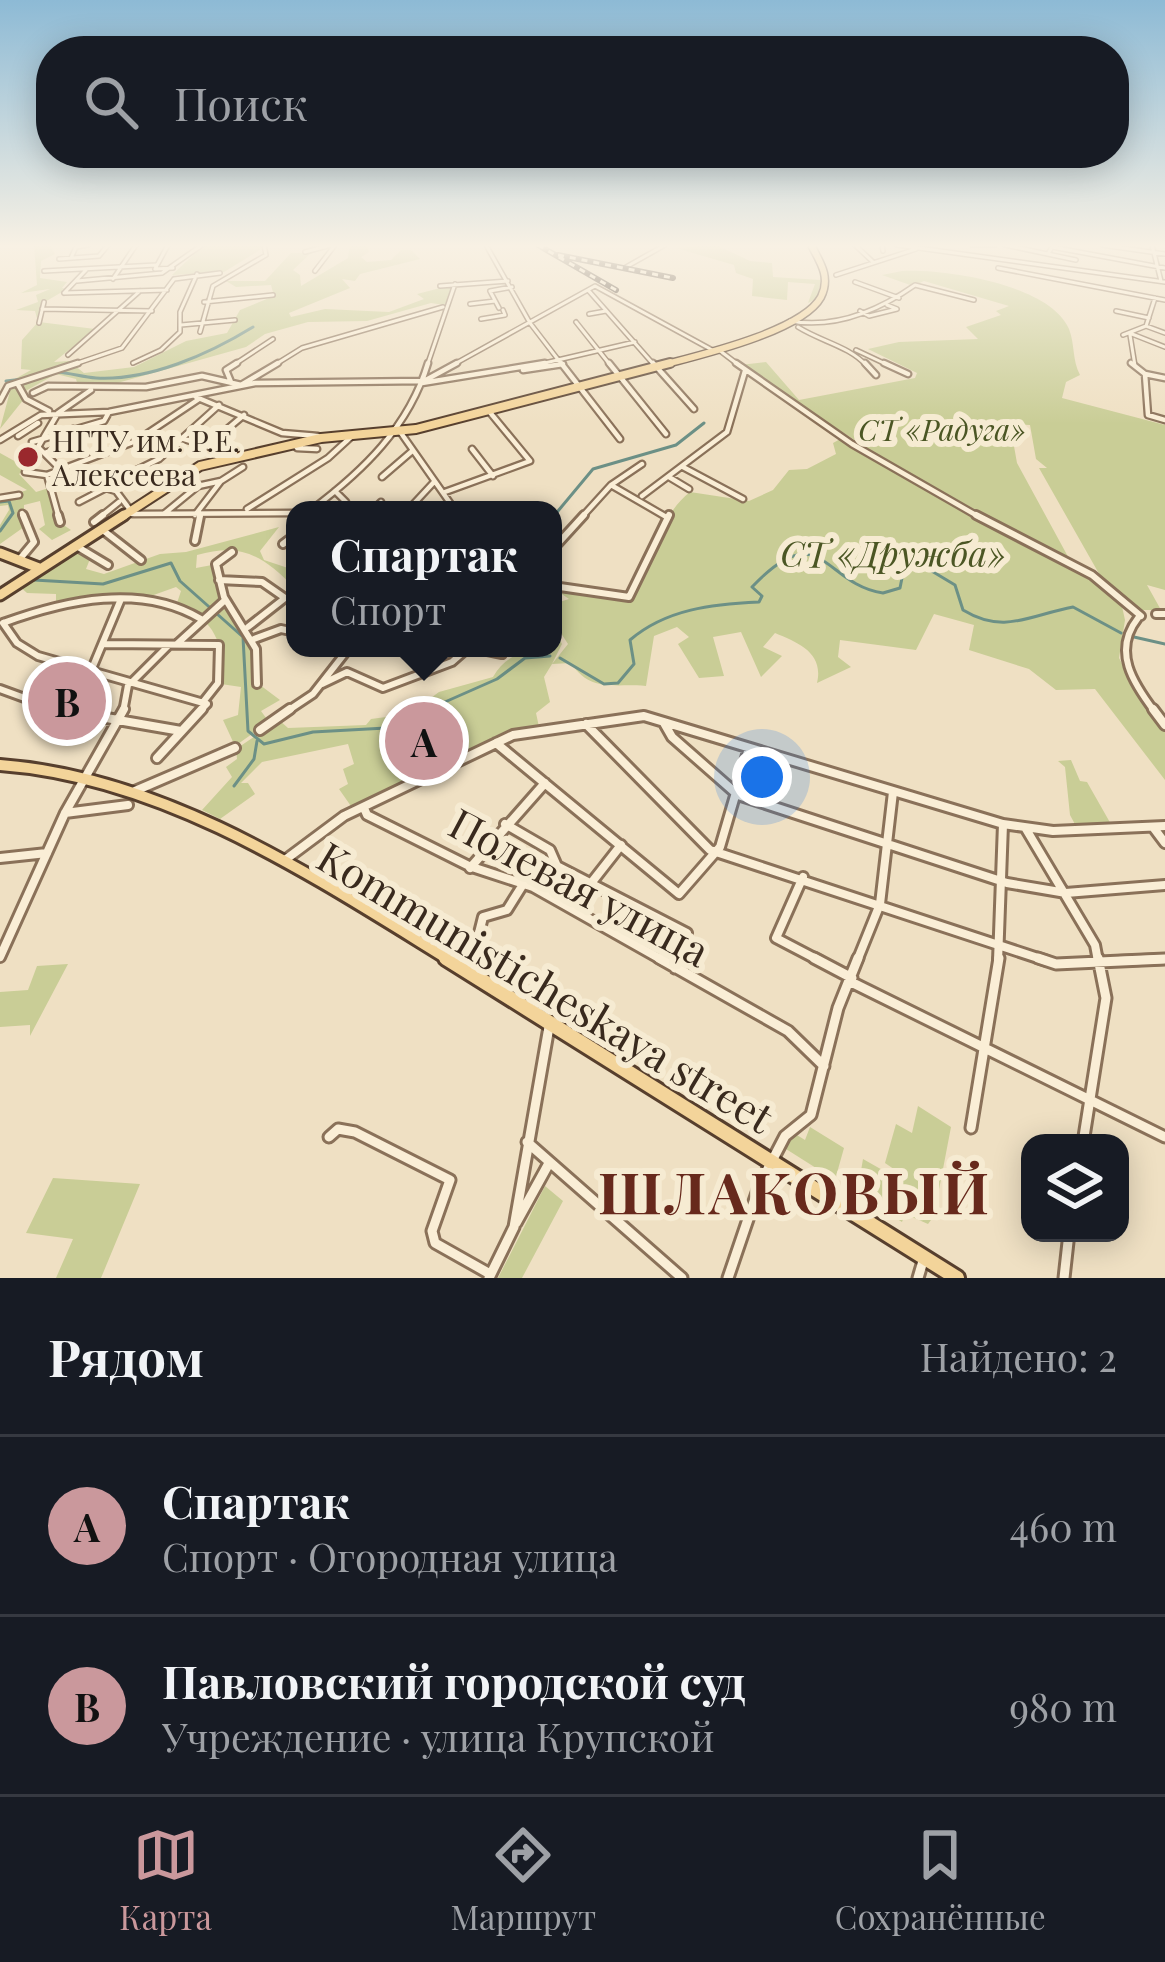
<!DOCTYPE html>
<html lang="ru">
<meta charset="utf-8">
<style>
:root{--surface:#171b24;--page:#20242c;--text:#f1f3f6;--muted:#9ea1a6;--line:#363941;--accent:#ca989c}
body{margin:0;font-family:"Playfair Display",serif;background:var(--page);color:var(--text)}
.controls{position:absolute;right:36px;bottom:36px;display:grid;overflow:hidden;border-radius:24px;box-shadow:0 6px 30px #0003}
.controls button{width:108px;height:108px;display:grid;place-items:center;padding:0;border:0;border-bottom:3px solid var(--line);background:var(--surface);color:var(--text);font:60px sans-serif}
.you{position:absolute;left:762px;top:777px;width:42px;height:42px;margin:-30px;border:9px solid #fff;border-radius:50%;background:#1a73e8;box-shadow:0 0 0 18px #1a73e833}
.badge{display:grid;place-items:center;width:78px;height:78px;border-radius:50%;background:var(--accent);color:#111;font-size:39px;font-weight:700}
.pin{position:absolute;translate:-50% -50%;border:6px solid #fff;box-shadow:0 3px 12px #0006}
.popup{position:absolute;left:286px;top:501px;width:276px;height:156px;box-sizing:border-box;display:grid;place-content:center;border-radius:24px;background:var(--surface);filter:drop-shadow(0 3px 9px #0005);font-size:39px;white-space:nowrap;color:var(--muted)}
.popup b{font-size:45px;color:var(--text)}
.popup::after{content:'';position:absolute;left:50%;top:100%;margin-left:-24px;border:24px solid transparent;border-top-color:var(--surface)}
.list{margin:0;padding:0;list-style:none}
h2{display:flex;justify-content:space-between;align-items:center;height:156px;margin:0;padding:0 48px;font-size:51px}
h2 small{font-size:39px;font-weight:400;color:var(--muted)}
.list li{display:grid;grid-template-columns:78px 1fr auto;gap:36px;align-items:center;box-sizing:border-box;height:180px;padding:0 48px;border-top:3px solid var(--line)}
.list b{display:block;font-size:45px;white-space:nowrap}
.list p{margin:0;font-size:39px;white-space:nowrap;color:var(--muted)}
.list em{font-size:39px;font-style:normal;color:var(--muted)}
.icon{flex:none;width:66px;height:66px;fill:none;stroke:currentColor;stroke-width:2;stroke-linecap:round;stroke-linejoin:round}
.map{position:relative;flex:none;width:1165px;height:1278px;overflow:hidden}
.search{position:absolute;background:var(--surface);box-shadow:0 6px 30px #0003;left:36px;right:36px;top:36px;height:132px;display:flex;align-items:center;gap:30px;box-sizing:border-box;padding:0 42px;border-radius:48px;color:var(--muted);font-size:45px}
.sheet{height:516px;background:var(--surface)}
nav{display:flex;justify-content:space-around;align-items:center;box-sizing:border-box;height:168px;border-top:3px solid var(--line);background:var(--surface);font-size:33px;color:var(--muted)}
nav a{display:grid;justify-items:center;gap:6px}
nav .on{color:var(--accent)}
.map>svg:first-child{display:block}
</style>
<div class="map">
<svg width="1165" height="1278" viewBox="0 0 1165 1278">
<rect width="100%" height="100%" fill="#efe0c3"/>
<!-- green -->
<path fill="#c9cd96" d="M34,245h16l5,9 -14,7 -1,17 27,4 -5,6 5,1 -24,14 -4,19 56,7 -41,33 15,-1 15,12 50,-6 52,-26 41,-8 13,-23 34,-14 -3,-11 -35,2 -10,-6h39l26,-28h20l-18,17 7,5 1,11 47,-28 2,-13h17l2,7 -8,5 6,5 24,-2 10,-10h10l9,9 -60,15 -5,7 -13,-2 8,9 -61,25 2,4 34,-8 64,3 35,-13 -7,-5 35,-9 3,4 -11,16 -13,-2 -64,18 -59,1 -43,12 -19,13 -143,40 -25,-1 -2,-7 -20,-5 -34,19 2,6 -24,30 13,-49 18,-10 -10,-1 1,-29 16,-18 -3,-11 -19,-1 22,-8 -2,-7 14,-6 -29,4 16,-8z
M204,245h57l2,3 -39,24 -52,3z
M716,245l34,16 22,2 1,14 48,3 -4,18 -9,5 7,-19 -27,-2 -1,18 -35,-4 1,-17 -17,-6 -2,-8 -58,-17z
M902,271c43,-2 148,13 167,58 6,15 3,31 11,46l-14,7 -4,16 103,27v165l-18,-5 14,25h-29l-30,-31 -63,-111h8l-11,-9 -6,-34 -20,-1 7,39 55,101 -150,-80 -182,-119 26,-3 33,38 116,-22 2,-5 -49,-24 31,-7 79,-3 -12,-12 35,-12 -5,-4 13,-5 -85,-25 -11,5 -31,-11z
M844,437l197,117 50,22 30,26 4,18 -6,38 24,44 22,26v52l-70,-91 -39,1 -27,-21 -60,-19 5,-25 -40,-11 -18,36 -76,-10 -2,17 13,10 -34,16c7,-30 -18,-40 -42,-50l-12,14 19,9 -21,21 -20,-45 -28,5 11,39 -25,2 -21,-34 11,-7 -12,-10 -23,9 -8,50c-33,-3 -55,7 -75,-23l-19,1 -8,13 6,25 -14,11 3,14 -22,6 -126,62 -13,-1 -25,15 -14,-20 9,-5 -5,-15 11,-5 -6,-20 -86,18 -21,21h7l7,11 -35,25 -18,-9 30,-33 -6,-10 11,-8 -1,-10 43,-29 9,8 78,-3 5,-6 38,-5 30,-22 54,-15c13,-23 35,-29 60,-29v-21l9,17 -10,20 16,-20 -13,-20 -2,-20 16,-5 -16,-11 77,10c23,-36 28,-81 60,-106l59,9 24,-11 16,-20 18,-1 29,-15 -3,-11z
M0,453l27,15 -8,6 17,18 13,-4 13,36 9,6 -19,10 -13,-11 6,-4 -5,-24 -16,4v22l-24,17v-19l9,-15 -1,-5 -8,1v-7l27,-9 -27,-15z
M279,527l-19,24 4,9 27,9 -4,4 8,6v9c-32,-32 -53,-46 -98,-33l-1,13 16,-3c5,46 47,71 44,117l24,18 -19,11 8,11 -34,24 -12,-26 15,-5 3,-28 -20,-3c3,-42 -5,-62 -44,-81l4,-12 -5,-4 -28,10 -92,6v-9l-29,-1 -9,-8 61,-36 11,10 -4,10 18,5 56,-20 26,-2z
M1071,760l9,21 7,1 25,44 -35,2 -7,-13 -5,-48 -7,-6z
M68,964l-38,72v-11l-30,2v-35l28,-2 9,-24z
M918,1106l33,21 -17,89 -6,8 -23,-10 -3,8 -45,-28 6,-35 37,21 1,-6 -16,-11 11,-39 16,9z
M810,1127l34,21 -9,32 -49,-31 6,-17 13,8z
M53,1178l87,6 -39,94h-45l17,-39 -47,-6z
M545,1186l18,15 -41,77h-24z"/>
<g fill="none" stroke-linecap="round" stroke-linejoin="round">
<!-- stream -->
<path stroke="#6c9086" stroke-width="3" d="M57,372c13,1 26,5 39,6 53,3 113,-24 157,-51
M6,381l17,-2
M0,502l9,-1 4,12 -13,18
M553,517l40,-48 83,-24 28,-22
M34,580l69,4 68,-21 9,18 63,56 5,94 16,13 49,-12 73,-4 111,-49 28,-21 25,-2
M553,636v8
M1134,637l31,7
M560,658l44,26 14,-1 16,-19 -4,-24c36,-31 83,-36 129,-38l3,-6 -10,-9c69,-73 71,-3 131,6l17,-5 2,-10 -10,-10 8,-16 55,33 8,25c41,25 67,5 110,-3l48,26
M234,786l20,-27 3,-18"/>
<defs>
<path id="minor-far4" d="M168,245l-13,24 18,-1
M486,245l44,78 33,43
M855,245l18,17
M882,245l1,6
M897,245l268,37
M972,245h23
M1005,245l71,15
M1102,245l63,9
M1152,245l9,36
M305,252l26,-7
M1049,252l3,-5 113,21
M71,258l5,-11 12,-2
M59,259l40,-3 9,-11
M626,267l39,-22
M998,268l167,32
M44,271l112,-6
M315,271l20,-26
M836,275l80,-26
M113,279l23,-34
M174,279l46,-6
M77,281l85,-8 40,-28
M855,282l44,16
M440,286l68,-5
M588,290l67,76
M64,293l103,-3
M64,293l22,-23
M204,302l69,-7
M470,304l25,-3
M499,308l-9,-17 22,-4
M42,309l110,2
M860,311l9,5 28,-7 -10,-4
M1116,311l33,7
M589,314l17,-3
M481,319l24,-4 -2,-5
M790,321c46,8 88,-10 125,-36l59,15
M576,322l35,44
M39,323l5,-21
M181,325l54,-5
M1146,326l19,7
M798,327c24,15 51,19 69,39
M200,332l13,-46 53,-31 -2,-10
M1132,334l33,13
M1123,335l23,-9 9,-28
M1130,335l5,31
M719,350l21,16
M856,350l34,16
M68,355l72,-64
M133,363l28,-13 19,-18v-20l17,-38
M69,366l53,-18 52,-69
M232,366l41,-27
M273,366l29,-18 141,-41
M427,366l28,-82
M451,366l144,-80 119,65
M532,366l103,-24
M551,366l12,-2"/>
<path id="minor-far3" d="M561,363l59,76
M609,363l57,71
M653,363l41,46
M736,363l116,81 129,74
M865,363l11,12
M884,363l24,11
M1131,363l14,11 20,4
M523,370l40,-6
M1145,374l3,41 17,5
M424,381l33,-18
M231,382l-5,-12 11,-7
M17,383l9,16 23,12
M422,383l123,-20
M91,390l-33,23 -20,34 30,30 48,14 15,20
M33,393l15,-7 98,1 56,-11 39,9 37,-22
M196,397l86,36 36,3
M0,401l8,-15 70,-23
M401,433l54,77
M18,436l20,-13
M181,438l45,14
M0,440l41,-25 68,-3 146,-29 168,-2
M32,442l72,-21 5,-9
M301,445l-4,3 20,1
M207,446l37,-31
M472,449l21,27
M45,453l26,-9 2,-15
M642,464l-31,21 57,33
M683,467l60,32
M25,472l22,3 12,43
M47,475l89,-34 63,-42
M382,477l29,-25
M669,477l20,12
M106,485l53,-26 60,-54
M335,491l11,11 -9,8
M445,492l85,-31 -42,-51
M642,496l85,-64 18,-61
M0,498l19,-3
M79,502l25,-13
M247,509l81,-51 24,-22
M311,510c52,-39 98,-83 117,-147
M373,510l8,-8
M408,510l26,-28
M22,513l2,5
M165,513l33,-27 23,-5
M132,514l163,-1
M195,515l26,-34 22,-14
M99,518l20,-16
M581,518l30,-33"/>
<path id="minor-far2" d="M58,515l2,7
M976,515l116,60 49,41
M94,522l9,-7
M104,531l37,29
M195,541l5,-25
M283,544l12,-9
M78,547l30,18
M553,549l31,-34
M232,552l-16,12 8,33 32,52 1,35
M19,560l15,-18 -11,-27
M219,580l43,2 23,16 -37,29
M553,586l76,11 40,-82
M1156,614h9
M1138,618c-26,33 -5,65 17,94
M3,623l14,20 21,13 169,48 -8,8
M3,623c63,-23 138,-40 198,-4
M254,639l27,-10 14,3
M178,643l46,-42
M104,644l115,1 -1,38 -15,19
M473,648l29,6 3,-6
M91,671l30,-72
M131,683l37,-37
M322,684l25,-12 36,16 69,-26 16,-14
M0,689l63,23
M123,712l5,-27
M286,712l27,-18 36,-46"/>
<path id="minor-far1" d="M55,709l126,22
M1153,709l12,16
M664,723l8,14 66,58 269,88 59,10 99,-8
M586,724l124,126 337,111
M260,730l30,-21
M496,743l183,151 41,-47 29,-99
M157,758l45,-49
M135,791l100,-43
M364,808l3,7 102,51 64,21 131,74
M65,813l63,-8
M505,824l45,26 7,16 130,67 -10,28
M1153,827l12,16
M1026,829l69,116 3,16
M0,858l47,-5
M285,860l59,-44 169,-81 131,-19 359,108 50,7 112,-5
M470,868l75,-85
M803,877l-27,61 44,23
M592,882l29,-37
M0,957l65,-144 59,-104
M460,961l18,-24 5,-20 24,-7 15,-24
M857,961l23,-57 13,-112
M998,961l5,-137
M1118,961l47,-2"/>
<path id="minor" d="M659,958l129,73 36,35
M814,958l38,20
M1038,958l18,6 109,-5
M459,963l4,-5
M675,968l3,-10
M851,982l314,155
M971,1128l28,-170
M329,1137l9,-8 17,3 95,48 -18,51 3,12 55,31
M527,1142l155,136
M1083,1143l23,-145 -8,-40
M516,1223l32,-58
M489,1278l25,-51 35,-200
M728,1278l32,-94 25,-48 26,-21 27,-107 20,-50
M918,1278l5,-17
M1064,1278l5,-45"/>
<path id="major-far4" d="M659,366c37,-10 143,-34 162,-69 10,-20 -1,-35 -10,-52"/>
<path id="major-far3" d="M120,518l80,-52 121,-28 95,-9 254,-66"/>
<path id="major-far2" d="M0,553l39,15
M0,595l124,-80"/>
<path id="major-far1" d="M0,765c165,12 313,111 451,196"/>
<path id="major" d="M446,958l511,320"/>
</defs>
<!-- minor-far4 casing -->
<use href="#minor-far4" stroke="#8a7159" stroke-width="6"/>
<!-- minor-far3 casing -->
<use href="#minor-far3" stroke="#8a7159" stroke-width="9"/>
<!-- minor-far2 casing -->
<use href="#minor-far2" stroke="#8a7159" stroke-width="12"/>
<!-- minor-far1 casing -->
<use href="#minor-far1" stroke="#8a7159" stroke-width="14"/>
<!-- minor casing -->
<use href="#minor" stroke="#8a7159" stroke-width="15"/>
<!-- major-far4 casing -->
<use href="#major-far4" stroke="#573f2d" stroke-width="9"/>
<!-- major-far3 casing -->
<use href="#major-far3" stroke="#573f2d" stroke-width="12"/>
<!-- major-far2 casing -->
<use href="#major-far2" stroke="#573f2d" stroke-width="15"/>
<!-- major-far1 casing -->
<use href="#major-far1" stroke="#573f2d" stroke-width="16"/>
<!-- major casing -->
<use href="#major" stroke="#573f2d" stroke-width="20"/>
<!-- minor-far4 -->
<use href="#minor-far4" stroke="#faeed6" stroke-width="3"/>
<!-- minor-far3 -->
<use href="#minor-far3" stroke="#faeed6" stroke-width="4.5"/>
<!-- minor-far2 -->
<use href="#minor-far2" stroke="#faeed6" stroke-width="6"/>
<!-- minor-far1 -->
<use href="#minor-far1" stroke="#faeed6" stroke-width="8"/>
<!-- minor -->
<use href="#minor" stroke="#faeed6" stroke-width="9"/>
<!-- major-far4 -->
<use href="#major-far4" stroke="#f3d49a" stroke-width="6"/>
<!-- major-far3 -->
<use href="#major-far3" stroke="#f3d49a" stroke-width="8"/>
<!-- major-far2 -->
<use href="#major-far2" stroke="#f3d49a" stroke-width="9"/>
<!-- major-far1 -->
<use href="#major-far1" stroke="#f3d49a" stroke-width="10"/>
<!-- major -->
<use href="#major" stroke="#f3d49a" stroke-width="14"/>
<defs>
<path id="rail" d="M538,245l78,45
M558,255l115,23"/>
</defs>
<!-- rail casing -->
<use href="#rail" stroke="#392a1e" stroke-width="6"/>
<!-- rail -->
<use href="#rail" stroke="#f6ebd2" stroke-width="3" stroke-dasharray="6" stroke-linecap="butt"/>
</g>
<!-- sky -->
<linearGradient id="sky" x2="0" y2="1"><stop stop-color="#8dbad5"/><stop offset="0.58" stop-color="#f8f1e4"/><stop offset="1" stop-color="#f8f1e4" stop-opacity="0"/></linearGradient>
<rect width="1165" height="424" fill="url(#sky)"/>
<!-- markers -->
<circle fill="#9a282d" stroke="#f6ebd2" stroke-width="4.5" cx="28" cy="457" r="12"/>
<g text-anchor="middle" dominant-baseline="central" stroke-width="12" stroke-linejoin="round" paint-order="stroke">
<!-- far-park labels -->
<g font-size="30" font-style="italic" fill="#4b5624" stroke="#f6ebd2">
<text x="942" y="429">СТ «Радуга»</text>
</g>
<!-- far-poi labels -->
<g font-size="30" fill="#392a1e" stroke="#f6ebd2" text-anchor="start">
<text x="52" y="440">НГТУ им. Р.Е.<tspan x="52" dy="34">Алексеева</tspan></text>
</g>
<!-- park labels -->
<g font-size="36" font-style="italic" fill="#4b5624" stroke="#f6ebd2">
<text x="893" y="552">СТ «Дружба»</text>
</g>
<!-- near-street labels -->
<g font-size="42" fill="#392a1e" stroke="#f6ebd2">
<text transform="translate(580 886) rotate(28)">Полевая улица</text>
<text transform="translate(546 986) rotate(31)">Kommunisticheskaya street</text>
</g>
<!-- near-district labels -->
<g font-size="57" font-weight="bold" letter-spacing="3" fill="#67291c" stroke="#f6ebd2">
<text x="795" y="1190">ШЛАКОВЫЙ</text>
</g>
</g>
</svg>
<div class="controls">
<button><svg class="icon" aria-label="layers" viewBox="0 0 24 24"><path d="M12 4l9 5-9 5-9-5zM3 14l9 5 9-5"/></svg></button>
</div>
<div class="you"></div>
<div class="pin badge" style="left:424px;top:741px">A</div>
<div class="popup"><b>Спартак</b>Спорт</div>
<div class="pin badge" style="left:67px;top:701px">B</div>
<div class="search"><svg class="icon" aria-label="search" viewBox="0 0 24 24"><circle cx="10" cy="10" r="6"/><path d="M15 15l6 6"/></svg>Поиск</div>
</div>
<section class="sheet">
<h2>Рядом<small>Найдено: 2</small></h2>
<ul class="list">
<li><span class="badge">A</span><div><b>Спартак</b><p>Спорт · Огородная улица</p></div><em>460 m</em></li>
<li><span class="badge">B</span><div><b>Павловский городской суд</b><p>Учреждение · улица Крупской</p></div><em>980 m</em></li>
</ul>
</section>
<nav>
<a class="on"><svg class="icon" aria-label="map" viewBox="0 0 24 24"><path d="M3 6l6-2 6 2 6-2v14l-6 2-6-2-6 2zM9 4v14M15 6v14"/></svg>Карта</a>
<a><svg class="icon" aria-label="directions" viewBox="0 0 24 24"><path d="M12 3l9 9-9 9-9-9zM9 14v-3h6M13 9l2 2-2 2"/></svg>Маршрут</a>
<a><svg class="icon" aria-label="saved" viewBox="0 0 24 24"><path d="M7 4h10v16l-5-4-5 4z"/></svg>Сохранённые</a>
</nav>
